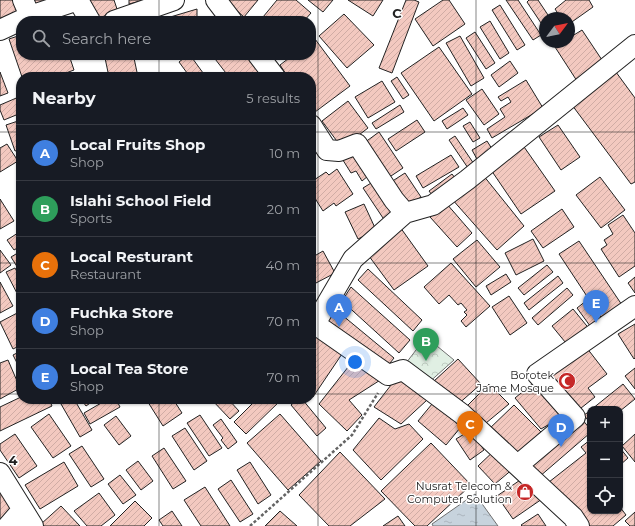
<!DOCTYPE html>
<meta charset="utf-8">
<style>
:root{--surface:#171b24;--page:#20242c;--text:#f1f3f6;--muted:#9ea1a6;--line:#363941;--accent:#0b8043}
body{margin:0;font-family:Montserrat,sans-serif;background:var(--page);color:var(--text)}
.controls{position:absolute;right:12px;bottom:12px;display:grid;overflow:hidden;border-radius:8px;box-shadow:0 1px 3px #0004}
.controls button{width:36px;height:36px;display:grid;place-items:center;padding:0;border:0;border-bottom:1px solid var(--line);background:var(--surface);color:var(--text);font:20px sans-serif}
.compass{position:absolute;left:539px;top:12px;width:36px;height:36px;border-radius:50%;background:var(--surface);box-shadow:0 1px 3px #0004;rotate:58deg}
.you{position:absolute;left:355px;top:362px;width:14px;height:14px;margin:-10px;border:3px solid #fff;border-radius:50%;background:#1a73e8;box-shadow:0 0 0 6px #1a73e833}
.badge{display:grid;place-items:center;width:26px;height:26px;border-radius:50%;background:var(--accent);color:#fff;font-size:13px;font-weight:700}
.pin{position:absolute;translate:-50% -33px;filter:drop-shadow(0 1px 2px #0008)}
.pin::after{content:'';position:absolute;top:21px;width:14px;height:12px;background:inherit;clip-path:polygon(0 0,100% 0,50% 100%)}
.list{margin:0;padding:0;list-style:none}
h2{display:flex;justify-content:space-between;align-items:center;height:52px;margin:0;padding:0 16px;font-size:17px}
h2 small{font-size:13px;font-weight:400;color:var(--muted)}
.list li{display:grid;grid-template-columns:26px 1fr auto;gap:12px;align-items:center;box-sizing:border-box;height:56px;padding:0 16px;border-top:1px solid var(--line)}
.list b{display:block;font-size:15px;white-space:nowrap}
.list p{margin:0;font-size:13px;white-space:nowrap;color:var(--muted)}
.list em{font-size:13px;font-style:normal;color:var(--muted)}
.icon{flex:none;width:22px;height:22px;fill:none;stroke:currentColor;stroke-width:2;stroke-linecap:round;stroke-linejoin:round}
.map{position:relative;flex:none;width:635px;height:526px;overflow:hidden}
.search{position:absolute;background:var(--surface);box-shadow:0 1px 3px #0004;left:16px;top:16px;width:300px;height:44px;display:flex;align-items:center;gap:10px;box-sizing:border-box;padding:0 14px;border-radius:16px;color:var(--muted);font-size:15px}
.panel{position:absolute;background:var(--surface);box-shadow:0 1px 3px #0004;left:16px;top:72px;width:300px;height:332px;border-radius:16px}
.map>svg:first-child{display:block}
</style>
<div class="map">
<svg width="635" height="526" viewBox="0 0 635 526">
<defs>
<pattern id="park-crowns" width="20" height="18" patternUnits="userSpaceOnUse"><rect width="20" height="18" fill="#e0efe3"/><path d="M2 6a3 3 0 1 1 6 0M12 15a3 3 0 1 1 6 0" fill="none" stroke="#c0cdc2"/></pattern>
<pattern id="water-ripples" width="26" height="14" patternUnits="userSpaceOnUse"><rect width="26" height="14" fill="#c7d3dd"/><path d="M2 4q2-2 4 0t4 0M15 11q2-2 4 0t4 0" fill="none" stroke="#abb5bd"/></pattern>
<pattern id="building-hatch" width="6" height="6" patternUnits="userSpaceOnUse"><rect width="6" height="6" fill="#f3c9c0"/><path d="M-1 1l2-2M0 6l6-6M5 7l2-2" fill="none" stroke="#d0aca5"/></pattern>
</defs>
<rect width="100%" height="100%" fill="#fff"/>
<!-- park -->
<path fill="url(#park-crowns)" stroke="#6f6f6f" d="M426,337l28,23 -28,25 -23,-18z"/>
<!-- water -->
<path fill="url(#water-ripples)" stroke="#6f6f6f" d="M475,494l23,32h-65l-1,-2z"/>
<!-- building -->
<path fill="url(#building-hatch)" stroke="#222" d="M0,0h13l6,19 -19,6z
M31,0h24l-21,7z
M87,0h27l4,12 -20,6z
M129,0h15l-15,4z
M225,0h33l-14,17z
M277,0h19l15,13 -7,8h-37l-4,-4z
M308,0h25l-10,12z
M348,0h35l-10,16z
M406,0h8l5,2 -27,71 -13,-5z
M443,0h6l16,24 -32,22 -18,-27z
M506,0h12l23,35 -8,5z
M529,0h9l12,18h-5v11l-18,-27z
M566,0h23l4,7 -24,17v-6h-8l-6,-9z
M500,5l25,40 -8,5 -25,-40z
M197,9v12h-40z
M344,14l30,31 -27,23 -28,-32z
M490,21l19,32 -9,6 -20,-32z
M582,30l22,33 -27,18 -22,-34 7,-5h7v-4z
M475,32l20,31 -9,6 -20,-31z
M21,35v20h48l5,15 -19,7h-33l-13,-38z
M460,36l24,42 -13,8 -25,-43z
M315,39l35,47 -35,26 -4,-5v-30h-23l-8,-12 13,-10h18v-13z
M439,47l33,47 -38,27 -33,-48z
M97,55h45l-8,3 4,19h-29l-4,-19h-8z
M188,55h2l16,22h-16l-11,-15z
M212,55h37l17,22h-37z
M510,61l8,12 -19,14 -8,-12z
M613,68l22,30v84l-4,2 -62,-83z
M0,72l8,21 -8,3z
M397,77l12,18 -6,4 -12,-18z
M526,80l17,28 -51,30 -5,-9 18,-12 -5,-8 11,-7 -3,-5 -7,4 -3,-4z
M382,81l13,21 -27,16 -13,-21z
M482,89l17,25 -15,11 -18,-25z
M21,96v17l-17,7 -4,-10v-5z
M348,101l20,27 -26,20 -20,-27z
M400,105l4,7 -28,17 -4,-6z
M463,108l5,7 -21,14 -5,-8z
M21,120v29l-6,2 -9,-26z
M417,120l8,12 -29,19 -8,-12z
M470,122l10,16 -7,4 -10,-16z
M558,125l22,32 -19,13 -22,-33z
M379,132l24,36 -15,10 -24,-35z
M455,136l19,28 -6,4 -19,-28z
M487,141l7,11 -16,9 -6,-11z
M7,144l11,17 -18,11v-24z
M522,144l33,47 -34,23 -32,-47z
M352,150l16,26 -6,5 -6,-10 -5,2 -10,-16z
M451,155l8,12 -36,21 -7,-12z
M337,169l16,25 -17,12 -2,-3 -11,8 -12,-19v-10l15,-10 3,3z
M405,173l16,24 -14,9 -16,-24z
M452,174l6,8 -23,17 -6,-8z
M483,175l41,51 -27,24 -46,-52z
M600,177l25,33 -24,18 -25,-33z
M376,180l21,33 -12,8 -22,-33z
M0,199l14,22 -14,8z
M446,203l26,30 -15,14 -27,-30z
M364,204l12,26 -18,9 -13,-27z
M562,209l12,18 -31,21 -12,-17z
M623,215l12,18v33l-16,11 -18,-28 6,-4 -3,-5 9,-6 -5,-9z
M400,227l28,39 -34,24 -28,-38z
M21,231v15l-7,4 -7,-10z
M533,239l11,22 -28,14 -11,-22z
M477,240l23,27 -24,20 -23,-28z
M579,241l43,64 -20,14 -43,-65z
M0,250l11,15 -11,8z
M21,251v22l-10,-16z
M323,251l12,22 -19,10 -5,-8v-17z
M451,263l39,43 -24,21 -5,-6 6,-6 -3,-3 3,-2 -6,-7 -3,2 -9,-10 -10,9 -15,-17z
M547,265l6,7 -29,23 -6,-7z
M15,268l6,11v22l-15,-29z
M368,269l54,51 -9,11 -55,-51z
M506,274l5,8 -20,13 -5,-9z
M558,276l5,7 -34,27 -5,-7z
M635,277v16l-7,-10z
M0,282l13,24 -13,7z
M351,287l59,53 -11,13 -57,-52z
M567,288l6,7 -35,30 -6,-7z
M509,296l18,27 -17,12 -18,-28z
M311,297l6,7 -6,5z
M586,301l16,22 -9,7 -16,-22z
M573,309l18,22 -21,17 -18,-22z
M336,310l58,48 -8,10 -61,-44z
M21,311v34l-8,4 -13,-27z
M635,324v34l-1,1 -16,-25z
M311,328l33,23 -31,46 -2,-1z
M583,343l24,31 -19,14 7,9 -19,15 -27,-37z
M21,351v20l-8,-16z
M356,357l29,20 -36,23 13,15 -15,16 -28,-27z
M458,359l23,25 -25,22 -22,-25z
M8,360l12,28 -20,11v-36z
M635,368v21l-10,-13z
M398,376l29,24 -26,24 -27,-17z
M538,379l29,35 -26,15 -26,-31z
M489,384l20,20 -29,24 -17,-18z
M623,384l12,15 -15,12v-2h-28z
M21,397v2h28l3,7 -52,25v-24z
M437,398l28,24 -19,23 -28,-24z
M70,399h4l18,31 -12,7 -19,-33z
M81,399h15l-10,7z
M108,399h8l4,8 -30,17 -6,-11z
M146,399h27l9,14 -19,13z
M180,399h8l-5,4z
M211,399h17l11,12 -9,8z
M257,399l24,1 -35,34 -12,-12z
M298,399h4l24,29 -9,8 -26,-31z
M514,405l28,28 -28,23 -27,-25z
M590,411v12l-6,-8z
M49,414l22,32 -18,12 -22,-31z
M280,414l41,47 -33,29 -41,-47z
M200,415l22,33 -13,8 -22,-33z
M116,416l15,20 -12,9 -15,-20z
M379,418l16,11 14,-5 14,15 -42,41 -28,-30z
M221,419l16,23 -9,7 -7,-9 2,-2 -10,-13z
M582,419l8,10v4l-51,44 -10,-12z
M185,428l22,33 -13,9 -22,-34z
M471,430l13,20 -14,10 -14,-21z
M15,434l22,32 -18,12 -19,-28v-6z
M635,434v28l-13,-16z
M590,440v71h30v-4l6,8 -13,11h-28l-36,-44 37,-29 -5,-6z
M431,443l40,42 -44,41h-12l-34,-35z
M82,446l22,33 -13,8 -22,-33z
M164,448l22,33 -13,8 -21,-33z
M497,448l17,20 -19,16 -17,-18z
M620,448l8,10 -8,7z
M340,452l45,47 -35,27h-21l-30,-31z
M138,461l15,20 -12,9 -15,-20z
M64,462l14,24 -38,23 -15,-24z
M250,462l21,33 -13,9 -21,-34z
M120,475l16,20 -13,9 -15,-20z
M526,476l16,23 -29,20 -16,-23z
M231,480l22,34 -13,8 -22,-33z
M205,487l25,39h-29l-17,-26z
M0,489l16,21 -16,12z
M99,493l16,22 -14,11h-14l-13,-15z
M135,501l17,17 -8,8h-34z
M61,506l19,20h-38l-1,-2z
M172,511l10,15h-19l-4,-6z
M280,511l17,15h-32z
M635,512v14h-5l-5,-5z
M538,514l8,12h-24l-1,-1z
M398,516l7,10h-22z"/>
<g fill="none" stroke-linecap="round" stroke-linejoin="round">
<defs>
<path id="street" d="M23,0l7,16 48,-16 12,21
M216,0l16,21
M114,21l60,-21
M0,30l30,-14
M258,55l17,22
M311,125l16,25 12,1 18,-7 37,56 11,13
M518,465l57,-48 -38,-43 98,-68
M0,473l33,53
M8,526l14,-16
M579,526l-6,-9 -111,-103 -59,-44 -15,5 -73,-51 38,-65 52,-46 28,-8 34,-25 168,-135"/>
</defs>
<!-- street casing -->
<use href="#street" stroke="#222" stroke-width="22"/>
<!-- path -->
<path stroke="#646464" stroke-width="2.5" stroke-dasharray="3 2" stroke-linecap="butt" d="M250,526l102,-91 26,-42"/>
<!-- street -->
<use href="#street" stroke="#fff" stroke-width="20"/>
</g>
<!-- grid -->
<path fill="none" stroke="#222" stroke-width="1" stroke-opacity="0.55" d="M159,0v21M318,0v526M476,0v526M159,55v22M0,132h21M311,132h324M0,263h21M311,263h324M0,394h21M311,394h324M159,399v127"/>
<!-- icons -->
<defs>
<symbol id="mosque-disc" viewBox="-11 -11 22 22"><circle r="9.5" fill="#c62828" stroke="#fff"/><path d="M3.5-4.9A6 6 0 1 0 3.5 4.9A5 5 0 1 1 3.5-4.9Z" fill="#fff"/></symbol>
<symbol id="shop-disc" viewBox="-11 -11 22 22"><circle r="9.5" fill="#c62828" stroke="#fff"/><path d="M-5-2.5h2.3a2.7 3.5 0 0 1 5.4 0H5L5.5 6h-11ZM-1.5-2.5h3a1.5 2.3 0 0 0-3 0Z" fill="#fff"/></symbol>
</defs>
<g fill-rule="evenodd">
<use href="#mosque-disc" x="557" y="371" width="20" height="20"/>
<use href="#shop-disc" x="515" y="482" width="20" height="20"/>
</g>
<g text-anchor="middle" dominant-baseline="central" stroke-width="3" stroke-linejoin="round" paint-order="stroke">
<!-- poi labels -->
<g font-size="11" fill="#222" stroke="#fff" text-anchor="end">
<text x="554" y="375">Borotek<tspan x="554" dy="13">Jame Mosque</tspan></text>
<text x="512" y="486">Nusrat Telecom &amp;<tspan x="512" dy="13">Computer Solution</tspan></text>
</g>
</g>
<g font-size="13" text-anchor="middle" font-weight="bold" fill="#222" stroke="#fff" stroke-width="3" stroke-linejoin="round" paint-order="stroke">
<text x="397" y="18">C</text>
<text x="13" y="465">4</text>
</g>
</svg>
<div class="controls">
<button>+</button>
<button>−</button>
<button><svg class="icon" aria-label="locate" viewBox="0 0 24 24"><circle cx="12" cy="12" r="6"/><path d="M12 2v4M12 18v4M2 12h4M18 12h4"/></svg></button>
</div>
<svg class="compass" viewBox="-18 -18 36 36"><path d="M0-13l5 13h-10z" fill="#e53935"/><path d="M0 13l5-13h-10z" fill="#9ea1a6"/></svg>
<div class="you"></div>
<div class="pin badge" style="left:339px;top:327px;background:#3f7fe0">A</div>
<div class="pin badge" style="left:426px;top:361px;background:#2e9e5b">B</div>
<div class="pin badge" style="left:470px;top:444px;background:#e8710a">C</div>
<div class="pin badge" style="left:561px;top:447px;background:#3f7fe0">D</div>
<div class="pin badge" style="left:596px;top:323px;background:#3f7fe0">E</div>
<div class="search"><svg class="icon" aria-label="search" viewBox="0 0 24 24"><circle cx="10" cy="10" r="6"/><path d="M15 15l6 6"/></svg>Search here</div>
<section class="panel">
<h2>Nearby<small>5 results</small></h2>
<ul class="list">
<li><span class="badge" style="background:#3f7fe0">A</span><div><b>Local Fruits Shop</b><p>Shop</p></div><em>10 m</em></li>
<li><span class="badge" style="background:#2e9e5b">B</span><div><b>Islahi School Field</b><p>Sports</p></div><em>20 m</em></li>
<li><span class="badge" style="background:#e8710a">C</span><div><b>Local Resturant</b><p>Restaurant</p></div><em>40 m</em></li>
<li><span class="badge" style="background:#3f7fe0">D</span><div><b>Fuchka Store</b><p>Shop</p></div><em>70 m</em></li>
<li><span class="badge" style="background:#3f7fe0">E</span><div><b>Local Tea Store</b><p>Shop</p></div><em>70 m</em></li>
</ul>
</section>
</div>
